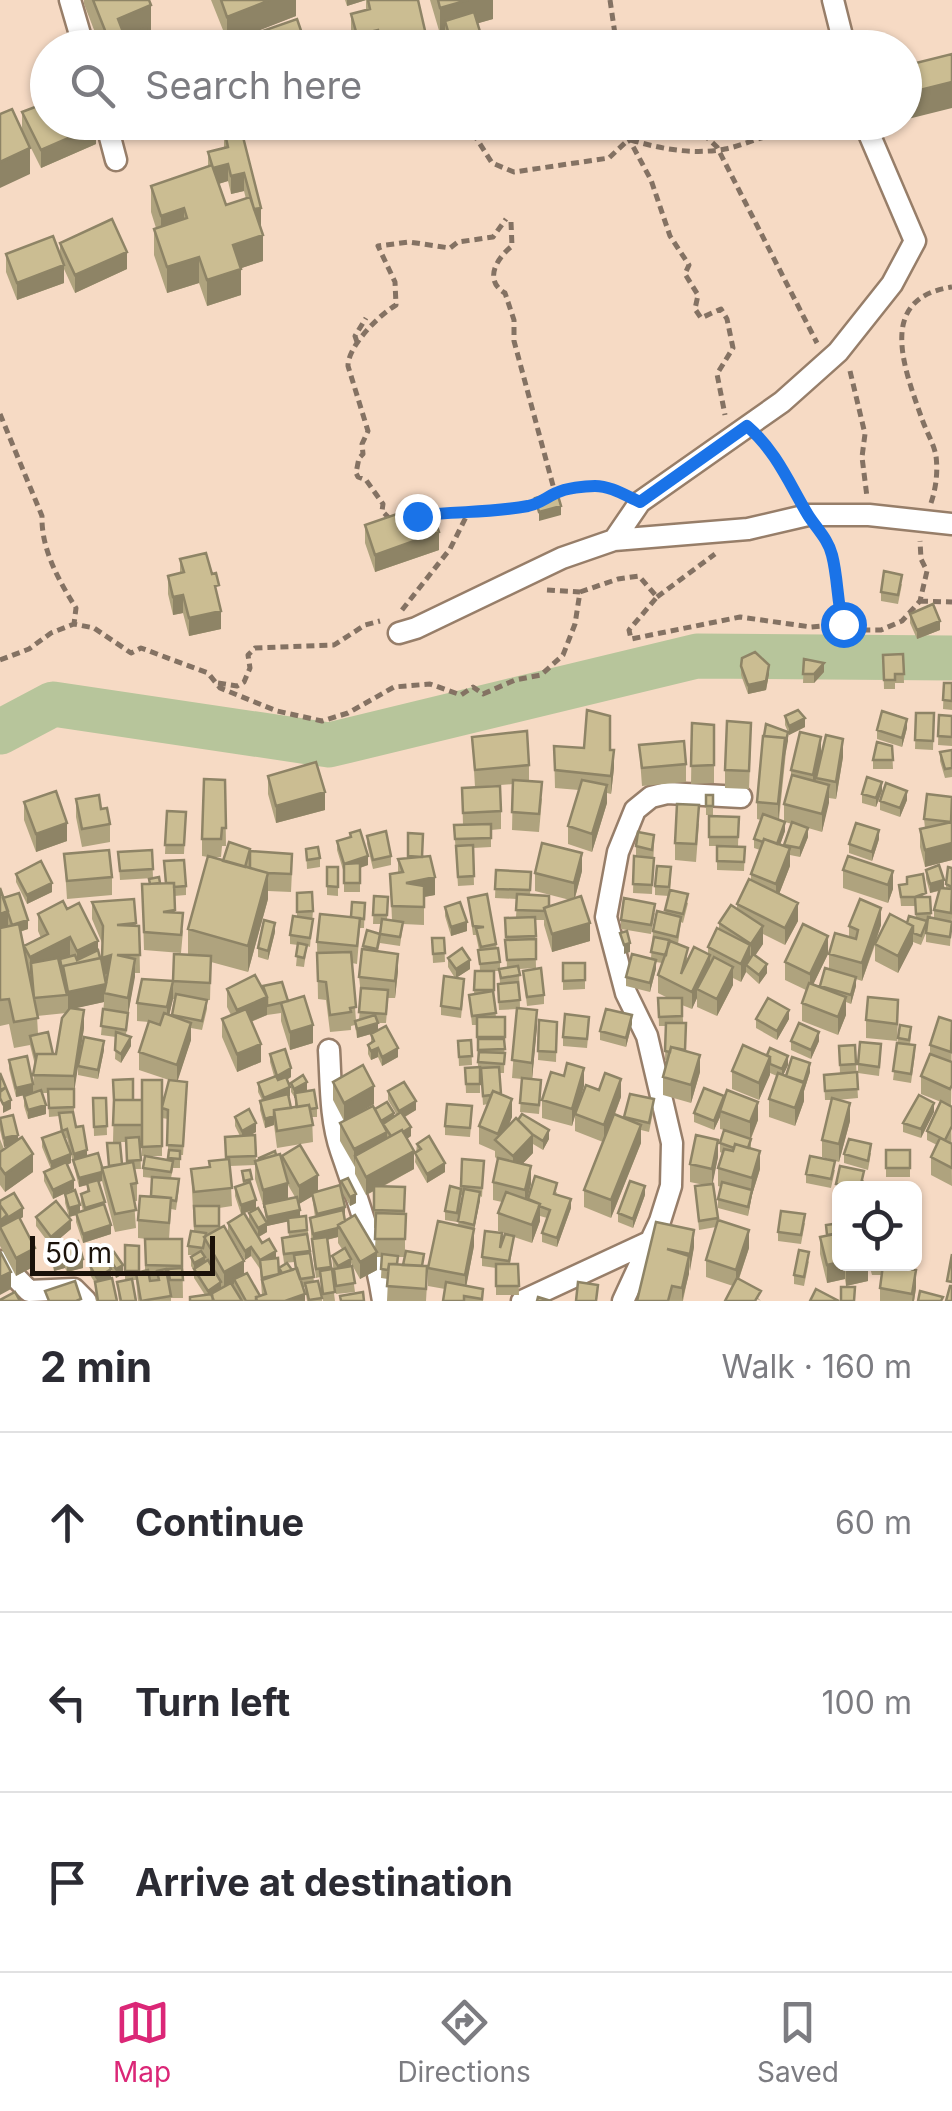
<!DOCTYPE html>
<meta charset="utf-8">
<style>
:root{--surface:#fff;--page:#f7f7f7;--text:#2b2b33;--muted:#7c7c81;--line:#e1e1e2;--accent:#db2777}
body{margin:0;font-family:Inter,sans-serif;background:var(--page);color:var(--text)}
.controls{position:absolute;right:30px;bottom:30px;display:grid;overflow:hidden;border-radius:15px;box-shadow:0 2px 8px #0004}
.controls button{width:90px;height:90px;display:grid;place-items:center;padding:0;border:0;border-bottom:2px solid var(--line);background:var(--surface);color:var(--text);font:50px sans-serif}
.scale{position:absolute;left:30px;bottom:25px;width:185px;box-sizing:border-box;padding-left:10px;border:5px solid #1b120a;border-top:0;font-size:28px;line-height:35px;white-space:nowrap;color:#1b120a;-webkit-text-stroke:8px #fff;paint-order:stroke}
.stop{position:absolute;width:30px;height:30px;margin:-22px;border:8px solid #1a73e8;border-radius:50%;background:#fff}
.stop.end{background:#1a73e8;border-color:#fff;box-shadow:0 2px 10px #0008}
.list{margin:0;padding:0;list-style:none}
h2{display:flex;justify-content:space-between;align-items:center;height:130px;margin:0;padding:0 40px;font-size:42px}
h2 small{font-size:32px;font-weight:400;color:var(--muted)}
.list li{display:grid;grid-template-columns:65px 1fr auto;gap:30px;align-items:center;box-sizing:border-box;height:180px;padding:0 40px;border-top:2px solid var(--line)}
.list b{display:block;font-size:38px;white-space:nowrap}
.list em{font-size:32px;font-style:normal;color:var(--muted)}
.icon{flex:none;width:55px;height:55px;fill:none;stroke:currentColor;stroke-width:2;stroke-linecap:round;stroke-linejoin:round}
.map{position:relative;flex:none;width:952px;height:1301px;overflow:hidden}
.search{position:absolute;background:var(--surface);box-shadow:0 2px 8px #0004;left:30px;right:30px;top:30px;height:110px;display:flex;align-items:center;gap:25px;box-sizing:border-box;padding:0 35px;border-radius:55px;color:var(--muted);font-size:38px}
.sheet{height:670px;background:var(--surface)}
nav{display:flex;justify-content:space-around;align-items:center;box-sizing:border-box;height:140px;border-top:2px solid var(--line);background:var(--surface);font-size:28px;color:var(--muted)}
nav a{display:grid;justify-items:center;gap:5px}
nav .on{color:var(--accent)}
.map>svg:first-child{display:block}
</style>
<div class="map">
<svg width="952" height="1301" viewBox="0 0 952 1301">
<rect width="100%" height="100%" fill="#f6dac4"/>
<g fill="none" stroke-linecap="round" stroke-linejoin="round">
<!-- river -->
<path stroke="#b7c59b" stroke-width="45" d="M0,732l53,-28 276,41 368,-89 255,2"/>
<defs>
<path id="minor" d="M70,0l14,48
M833,0l12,48
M106,122l10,38
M614,540l26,-38 142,-100 56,-50 54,-68 23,-43 -51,-119
M399,633l17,-5 146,-70 52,-18 134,-11 60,-14h61l83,9
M329,1050c2,33 1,69 12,101 17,49 34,98 42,150
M0,1261l29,30 45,-2 12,12
M522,1301l127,-59
M623,1301l37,-80 11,-35 1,-43 -25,-107 -21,-43 -20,-76 12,-65 17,-42 16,-13 16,-4 74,4"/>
</defs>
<!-- minor casing -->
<use href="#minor" stroke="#977e69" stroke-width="25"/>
<!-- path -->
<path stroke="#847263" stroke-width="5" stroke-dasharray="8 5" stroke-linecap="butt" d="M610,0l7,48
M466,122l26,41 22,9 95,-14 20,-19 49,-12 21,3 18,17 100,196
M629,122v17l22,41 19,56 19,29 -4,9 13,21 -3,14 6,9 20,-9 6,10 6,29 -16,26 8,41
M631,140c30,9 62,15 94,9 21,-4 39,-15 61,-16
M511,222l1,24c-15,12 -29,34 -7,47l9,27v21l41,152
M357,342l-2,-6 11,-18
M850,371l15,63 -3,23 5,40
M0,414l42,102c-1,33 17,65 34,92l-2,16
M762,439l37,58
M553,495c24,-10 47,-12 70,-1
M931,503c5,-15 7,-31 5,-47 -2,-12 -10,-25 -14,-37 -18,-51 -46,-121 30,-132
M427,514c38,-5 75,-2 112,-11
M390,519l-8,-8 1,-7 -17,-24 -8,-3 -2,-4 3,-15 4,-4 -1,-10 6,-13 -20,-65c0,-20 31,-51 48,-61l-1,-23 -17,-36 31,-4 41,6 8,-6 35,-5 13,-18
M823,536c14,26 12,59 20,88
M580,592l38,-13 21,-3 18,21 -28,33 2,9 109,-22 71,10 32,-3 15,6h23l21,-9 18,-20 7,-30 -6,-12 -1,-18
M657,597l58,-43
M920,601l32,1
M402,610l48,-61 20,-40
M0,660l29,-11 22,-16 23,-9 20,4 37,25 10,-5 67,25 12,15 57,23 45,10 26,-8 46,-26 36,-3 31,11 12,-8 10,7 32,-14 26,-5 22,-20 12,-31 5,-32 -33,-2
M218,683l19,3 7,-4 6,-14 -2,-13 7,-7 79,-3 31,-20 15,-4"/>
<!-- minor -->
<use href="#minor" stroke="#fff" stroke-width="20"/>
</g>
<!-- wall -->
<path fill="#afa37e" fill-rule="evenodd" d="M84,0h65l2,31 -4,2 6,15h-52l-17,-44z
M211,0h85v16l-55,21 5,11h-26v-4l7,-4z
M345,0h73l11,48h-76l-2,-8v-26l15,-4v-10l-19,6z
M430,0h63v19l-15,4 7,25h-38l-2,-15 -5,1z
M22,112l74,32 -55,24 -19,-38z
M170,122h24v5l-17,10z
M240,125l21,101 2,35 -22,7v27l-34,11 -8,-23 -32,10 -13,-38v-26l2,-1 -5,-16v-26l57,-19v-15l16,-4v-19zM228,181l3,13 13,-3 2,8 -20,6 -8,-21z
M60,243l67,26 -52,24 -11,-24v14l-47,17 -11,-28v-18l54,1z
M365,525l74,25 -64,22 -10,-29z
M180,559l39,43 2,27 -32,7 -6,-23 -10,2 -5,-21v-18l12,-3z
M902,584l-4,20 -17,-3v-9z
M910,614l30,16 -23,9 -7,-16z
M903,654l1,29h-9v6h-11l-1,-34z
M804,659l20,13 -10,11h-11z
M741,666l28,8 -3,16 -18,4 -7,-19z
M944,683h8v27l-9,-1z
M916,713h18l-1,37 -18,-1z
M939,715l13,1v30l-14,-1z
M785,716l20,11 -16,8 -1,-3 -9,88 5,2v-18l7,-27v-7l30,-15 22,2 -7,42 -7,-1 -7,34 -14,-4v9l-8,20 -10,-2v11l-11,28 19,27 -13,24 -22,-11v10l-8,11 12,18 -8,11 -13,-12 -5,10 -8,-4v7l-16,31 -20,-9v-9l-5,11 -10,-4 3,45 15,22 -9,31 -28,-8v-18l4,-17h-2l1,-34h-7l-1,-28h10l-10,-5v-18l4,-12 -6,-1v7l-6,23 -24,-6v-9l25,-19 2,-27 12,-18 4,-17 -14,-1v-9l16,-10 -1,16 18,11 -5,20 -2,-1 -3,22 10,15 20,-5v-7l11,-18v-6l18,-14v-5l14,-24v-6l9,-24 -6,-2v-9l7,-19 -4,-1v-17l31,-70 -3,-7zM785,822l7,2 -8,22 -4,-1 5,-14z
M692,723l22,2v58l-23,1z
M907,728l-5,19 -25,-8v-9z
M472,737l57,28v16l13,18 -3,33 -27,-2 1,-46 -38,3z
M751,740l-2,49 -24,-1v-18z
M639,745l47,19v18l-44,4z
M554,746l56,4 4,18 -3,26 -4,-1v10l-15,49 -24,-8v-18l11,-36 -24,-2z
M892,746l1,23h-20v-9z
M952,750v27l-7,1 -5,-17v-9z
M268,776l57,34 -49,13 -8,-29z
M225,780l1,66h-4l-1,11h-13l15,4 27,-10 42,20 -1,21 -23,-1v8l-20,73 -37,-10 -1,38h-3v9l-5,21 -11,-2v12l-14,41 10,10 -4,64h-3v13h-7l-2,10 8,10 -3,22 -5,-1 -2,30h13l1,59h-12v3h5h-38l-2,-21h-4l4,21h-17l-2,-19 8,-2v-35l14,27 6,-1v-32h2l-9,-1v-18l13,-23 1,-19 -9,-1v-9l25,-8v-41l-6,-1v38h-20v-14h-2l1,27h-7l3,14v18h-3l2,27 -21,4 -13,-51 -4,1 13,52 -28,9 -7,-21v-7l-7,2 -4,-14v-9l15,18 3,-1 -2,-8v-9l6,-2v-7l-8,2 -12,-49 -2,1 6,24 -4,2 7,24 -21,10 -9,-18v-9l7,-3 -9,-22v-9l19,-6 -2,-16 -10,1 -1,-24h-6l4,21 -18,5 -4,-13v-10l9,-3 -17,4 -7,-28v-9l24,24 2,-19 -5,-20 -16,3 -5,-24 -9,2v-138l3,11 25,30 -8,3 4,19v-5l17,-8 -3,-7v-17l29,-5 31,41 4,13v-20l-10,-24v-17l42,-3 2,27h3l1,47h-5l-7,42 -2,20 5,11 -10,17 -6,-4 1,-22 -15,-2 3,-33 -29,6 9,20 -10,61v27l2,11 11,29 15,11 25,-4 -1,-21h-13l1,-42h19l29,7 7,-27 -30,-10v-18l10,-30 -12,-1v-18l36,-22 15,-26v-26l20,-72 -6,-1v-17zM173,999h2l-3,17 -3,-1zM66,1013l-10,41h-3l-15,-20 -1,-18z
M462,788l39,23v18l-10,1v17l-18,1 1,37 -16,1 -4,-61h9z
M882,791l-6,16 -14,-4v-9z
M706,795h7v20h-7z
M952,797v63l-27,7 -5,-20v-18l5,-1 -1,-9z
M76,799l25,10 9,15v18l-28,5 -6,-30z
M907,800l-7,17 -20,-7v-9z
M24,802l43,39 -31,11 -12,-32z
M167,811l19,1 -2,42h-19z
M709,816l30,1 -1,29 7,1 -1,24 -27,-1v-24h-8z
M699,823l-3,39 -21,-2v-17z
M350,833l18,32 -8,3v24h-16v-19l-7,-23v-9l13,-4z
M408,833l15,24 12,38 -11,2v28l-21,-1 -3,22 -20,-3 -2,8 20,20 -3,27h-7l-2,25h-8v7l20,27 -16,9 -4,-9 -7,3 -3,-6v-9l3,-2v-9l-14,4 -2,-13 -4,1v4l-21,2 -4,-32 -8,-1 -1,-57 34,-25 14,-14 -1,25h-4l-3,36 -5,-1 4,58 3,-1 2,-25 -2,-18 4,-31 17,-12 2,-10h-9l1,-28 14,1 -1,22 5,1 -2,-46 8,-1v-14l10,-1z
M367,836l24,20v9l-18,4 -6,-25z
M879,839l-7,22 -23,-8v-9z
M654,844l-2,50 -19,-1 1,-37 11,1 -9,-2v-9z
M306,849l14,9v9l-13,2z
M152,850l1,28 -33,2 -2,-28z
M64,854l48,23v18l-45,4z
M848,856l45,33 -5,14 -45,-15v-18z
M164,861l22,25v9l-12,1 1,17 8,18 -2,22 -37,-3 -2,-66 23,-1z
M327,867h11v29l-11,-1z
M952,868v49l-2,29 -24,-4v-9l-5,12 -8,-3 -15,31 -23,-12v-16l-13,36 -6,-2v7l-5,18 -5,-2v13l-8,20 -36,-14v-18l4,-13 -21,-10v-18l43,-8 -15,31 7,2 5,-19 4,1v-15l20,-17v-11l32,-1 -5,16 40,-23 -1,-12h-14l-2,-21 27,12h4l1,21h3v-8l5,-19 -9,2 -4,-14v-9l20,18v-4z
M496,870l35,2 -1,23 19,11 21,-6 -35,-9v-18l47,-2 -7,27 15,43 -38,11 -8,-27v-5h-9l1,48 -17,1 1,39 17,19 -5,52 9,10 -2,25 -19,-2 2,-33 -10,-1 5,-69 -18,1 -1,-17v-9l2,-1 -1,-12h-5v28l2,18h9l-1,56h-5l2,21 11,23 -4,9 41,13 -6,11 -10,-6v9l-11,11 9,20 -4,15 30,-7 -1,2 15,14 -14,39 -15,-5v-9l5,-15 -7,-2v5l-8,22 -18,-6 -4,27h8l1,31h-23v-27l-14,-2v-9l28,-22 -12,-4v-18l4,-11 -9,-2v-18l5,-22 -3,-3v-6l-16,-7v-18l9,-22 -5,1 -2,-34h-1v22h-14l-1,-25 13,-1 -1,-42h-5l-3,-30 5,-1 1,-23h5l-1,-21 -3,-15h-3l-5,-37 28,46 4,18v7l7,-1 -2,-50 11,-1 1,-18 -22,-1z
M16,874l36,18 -25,12 -11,-22z
M297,893l16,18 -3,36 -3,-1 -3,21 -8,-1 2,-21 -8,-1v-9l7,-18z
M445,907l22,24 -16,5 -6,-20z
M655,913l-4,21 -30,-5v-9z
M275,932l-7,28 -10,-3v-9z
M432,938h12l1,24 -12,1z
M448,958l22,11 -14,9 8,10 -3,30 -20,-3v-9l14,-28 -7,-11z
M563,963h22v26l-22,1z
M523,971l21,24v9l-17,2z
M227,989h36l25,12 25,42 -23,7 -9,-29v-8l-14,2 -16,7 10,40 -24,10 -15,-35v-18l9,-4 -4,-8z
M898,1018l-1,23 -31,-3v-18z
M756,1019h33l-12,21 -21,-12z
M539,1020l18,2 -1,40 -18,-2z
M952,1021l-1,85 1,80 -21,-11v-18l6,-12 -10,-5v-9l14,-29 -20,-8v-18l9,-22v-9z
M632,1024l-6,23 -26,-7v-9z
M589,1026l-2,22 -24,-2v-9z
M911,1036l-1,8 5,10 -4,29 -18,-3 5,-42z
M471,1040l1,25 -13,1 -1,-25z
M791,1041h28l-8,18 -20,-9z
M855,1045l3,53 -21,2 13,21 -11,41 -17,-5v-17l10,-40h-7l-1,-25 16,-1 -1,-28z
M104,1050l-6,29 -20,-4v-9z
M881,1053l-2,23 -21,-3v-9z
M270,1054l21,23 -4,3 4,28 4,-1v-9l-4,-6v-9l16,8 10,17v9h-5l1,25 -36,6 -3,-23 -9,3 -5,-18v-9l2,-1 -4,-8v-9l16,-7 -4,-14z
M767,1055l21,10 -5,10 3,1 24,-4 -6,19v10l-9,25 -26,-9v-18l8,-23 -7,-3 -11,27 -27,-11v-18z
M333,1082l41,22 -30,17 -11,-21z
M584,1086l-7,24 44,-13 -6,17 9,4 30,-10 -5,24 -8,-2v13l-30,75 -27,-11v-17l19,-48 -28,-11v-16l-3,11 -30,-8v-18z
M704,1088l54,32 -7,19v9l9,21 -8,26 -4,21 -30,-8v-9l3,-12 -3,-1v-18l4,-15 -2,-1v-9l4,-13 -4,-1v-12l-6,13 -20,-8v-9z
M388,1091l28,19 -11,7 6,19 -4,3 7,30 -32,18h23v66l18,13 4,18 -1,17h-39l1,-22 -7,-1 1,-21h-5v13l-17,9 -9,-16 4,29 -19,2 -4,-38 10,-7 -4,-6v-6l-11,3 8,61h-12l-3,-24 -4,1 -4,-30 -2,-30 5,-1 -3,-21 -13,8 -1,-3 2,16 6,-1 8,66 8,16v3h-15l-2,-14h-2l2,14h-115l15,-6 -11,-17v-7l-3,-5v-9l2,-2h-5v-9l6,-15 -3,-62 18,-1 17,-8 -1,-23 15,-1 -5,-10v-9l21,15 -7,4 6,-1 1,26 20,-6 6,1 36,36 23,-2v-9l15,22 -6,3 -9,-16 4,31 30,28 1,-21h-2v-37l-8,4 -11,-21v-7l-15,-26v-18l35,-14 19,8 3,-2 -9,-15zM255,1165v14l9,29 2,12 -17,-7v8l-21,2v9l17,28 6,-4 9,13 2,26 -2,1 -16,-22 -25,-46v-20l13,-2 -2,-40zM288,1185l7,12 -7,2zM288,1221l1,16 -7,1v9l2,16 10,-1 1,7 -3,1 -13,-2 -3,-10 -17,-21 8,-5v-6zM398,1257h7l-2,8 -5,-1z
M93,1098h13l1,37 -13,1z
M934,1112l-13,26 -18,-6v-9z
M472,1115l-2,22 -25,-2v-9z
M0,1118l18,21 15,33 -28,20 -5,-7v-46l4,10 4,-3 -4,1 -4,-17z
M417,1144l28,28 -18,11 -12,-21z
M886,1150h24v27h-24z
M871,1153l-3,17 -24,-7v-9z
M718,1157l-6,27 6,37 31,27 -10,31 22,22 -28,-15 -27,-9v-17l10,-33 -17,3 -4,-44 9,-1 -14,-3v-18z
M462,1159l22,2 -2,36 -2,-1 -6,34v16l-8,40 17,3v12h-40l2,-12 -17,-3v-18l30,-43 5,-30h-2l-4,27 -12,-2v-9l16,-23z
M835,1170l-4,18 -25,-5v-9z
M242,1171l10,17 4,21 -15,5 -6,-18v-9l8,-2z
M864,1180l-2,8h-22v6l-4,-1v-9z
M645,1195l-12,33 -15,-6v-9z
M0,1201l23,16 -3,2 15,47 -19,10 -16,-30z
M36,1217l35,12 -20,17 -15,-20z
M656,1222l38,25 -11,54h-46z
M805,1223l-4,21 -23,-3v-9z
M826,1225l14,39h28v17l-22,5 -1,-7 -18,4 -7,-29v-17l6,-1z
M50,1248l33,20 -16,4 -2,-4 -11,3 -4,-14z
M108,1256l15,18 -7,4 -5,-8v8l-2,1 8,22h-21l-1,-18 -5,-8v-9l18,-3z
M809,1261l-5,25 -10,-2v-9z
M869,1264h12v11h-9z
M880,1288h36l-2,13h-34z"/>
<!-- shaded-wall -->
<path fill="#8e8466" d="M270,0h26v16l-69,27v-26z
M347,0h19l-19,6z
M468,0h25v19l-45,13 -3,-11v12l-5,1v-26z
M151,5v26l-33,14v-26z
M378,30v18h-21v-13z
M952,82v26l-48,12v-26z
M187,122h7v5l-17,10v-9z
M96,126v18l-55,24v-18z
M30,148v26l-30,14v-26z
M228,164v17l-16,5v-18z
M244,173v18l-13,3v-18z
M184,208v26l-23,8v-26z
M261,208v18l-8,1v-17z
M263,235v26l-30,10v-26z
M127,252v17l-52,24v-18z
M199,257v26l-32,10v-26z
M64,265v18l-47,17v-17z
M241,269v26l-34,11v-26z
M561,506v9l-22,6v-9z
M439,532v18l-64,22v-17z
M183,595v18l-10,2v-18z
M221,611v18l-32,7v-18z
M940,621v9l-23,9v-9z
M824,663v9l-10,11v-9z
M769,665v9l-3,16 -18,4v-9z
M805,718v9l-16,8v-9z
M907,719v9l-5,19v-9z
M788,732v9l-3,15 -7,66v-18l7,-66z
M821,737v18l-8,38v-18z
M843,739v18l-7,42v-17z
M614,750v18l-3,26v-18z
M882,782v9l-6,16v-9z
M607,785v18l-15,49v-18z
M829,785v18l-7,29v-18z
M907,791v9l-7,17v-9z
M325,792v18l-49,13v-17z
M785,822v9l-9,25v-9z
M67,823v18l-31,11v-18z
M808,828v9l-8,20v-9z
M879,830v9l-7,22v-9z
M952,843v17l-27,7v-17z
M790,848v18l-14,36v-18z
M582,853v18l-8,30v-18z
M368,856v9l-24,8v-9z
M893,871v18l-5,14v-18z
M268,873v26l-20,73v-26z
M435,877v18l-11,2v28v-28l-18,-14z
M944,880v9l-14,4v-9z
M52,883v9l-25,12v-9z
M798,903v18l-13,24v-17z
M881,908v17l-19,56v-18z
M8,911v18l-8,3v-18z
M28,920v9l-16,5v-9z
M467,922v9l-16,5v-9z
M275,923v9l-7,28v-9z
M590,923v18l-38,11v-18z
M763,926v18l-12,18v-18z
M913,926v18l-15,29v-17z
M828,936v18l-18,37v-17z
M70,937v18l-38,19 -1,-11v11l-1,1v-18z
M98,941v18l-21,10v-18z
M630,943v9l-6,2v-9z
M750,945v18l-4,2v7l-5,10v-18z
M398,954v17l-3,27v-17z
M111,955v17l-9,4v-18z
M710,955v18l-13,16v9l-5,11v-17z
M135,959v18l-7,38v-17z
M470,960v9l-14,9v-9z
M656,960v9l-6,23v-9z
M767,964v9l-8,11v-9z
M733,967v18l-16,31v-17z
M856,977v9l-5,18v-9z
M173,981v18l-6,26v-18z
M106,984l-2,9v9l-36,8v-18z
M267,997v18l-30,12v-17z
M846,997v18l-8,20v-18z
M84,1010v18l-10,65v-17z
M537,1010v17l-5,53v-17z
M789,1010v9l-12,21v-9z
M632,1015v9l-6,23v-9z
M191,1023v17l-14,43v-18z
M378,1023v9l-21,6v-9z
M313,1025v18l-23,7v-18z
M819,1032v9l-8,18v-9z
M131,1037v9l-10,17v-9z
M104,1041v9l-6,29v-9z
M261,1044v18l-24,10v-18z
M378,1048v9l-7,3v-9z
M398,1048v9l-16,9v-9z
M700,1055v17l-9,31v-18z
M788,1056v9l-6,13v-9z
M770,1057v18l-11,25v-17z
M810,1063v9l-6,19v10l-9,25v-18z
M291,1068v9l-14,8v-9z
M584,1068v18l-12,40v-17z
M621,1079v18l-17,45v-17z
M307,1082v9l-13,7v-9z
M33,1084v9l-17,4v-9z
M374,1086v18l-30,17v-18z
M290,1087v9l-26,11v-9z
M724,1096l-4,21 -6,13v-9z
M512,1099v18l-11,28 -3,-3v-8z
M11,1100v9l-8,4v-9z
M416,1101v9l-17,10v-9z
M758,1102v18l-8,20v-18z
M850,1103v18l-11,41v-18z
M934,1103v9l-13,26v-9z
M46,1105v9l-18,5v-9z
M394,1113v9l-9,5 -5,-6z
M274,1116v9l-9,3v-9z
M256,1123v9l-14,8v-9z
M641,1125v18l-30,75v-18z
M411,1127v9l-18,12v-9z
M549,1130v9l-6,11v-9z
M387,1132v18l-32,6 -1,11v-18z
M18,1135v9l-14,3v-9z
M533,1135v18l-20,21v-18z
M718,1140v17l-6,30v-18z
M87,1150v9l-13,5v-10z
M414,1151v18l-48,26v-18z
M760,1151v18l-8,26 -4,21 4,-38z
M33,1154v18l-28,20v-18z
M71,1154v9l-20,8v-9z
M445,1163v9l-18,11v-9z
M531,1166v18l-6,24v-18z
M102,1172v9l-23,6v-9z
M318,1175v18l-19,11v-18z
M74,1180v9l-21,10v-9z
M288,1183v18l-25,7v-18z
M645,1186v9l-12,33v-9z
M480,1192v9l-6,29v16l-9,47v-18z
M356,1194v9l-6,3v-9z
M571,1199v9l-14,39v-9z
M256,1200v9l-15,5v-9z
M540,1204v17l-8,22v-18z
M80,1205v9l-11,3v-9z
M345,1207v9l-28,7v-9z
M23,1208v9l-16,10 -7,1v-7z
M300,1210v9l-33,7v6l-9,5v-9l9,-5v-6z
M71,1220v9l-20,17v-9z
M111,1225v9l-28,9v-9z
M338,1228v9l-25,6v-9z
M694,1230v17l-4,24v-17z
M749,1230v18l-13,39v-17z
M251,1247v9l-6,4v-9z
M35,1248v18l-19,10v-18z
M276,1251v9h-16v9v-9z
M377,1252v18l-17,9v-17z
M689,1256v18l-7,27v-13z
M205,1257v9l-11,6v-9z
M65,1259v9l-11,3v-9z
M83,1259v9l-16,4v-9z
M351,1259v9l-13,7v-9z
M244,1261v18h-10v5l-10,6v-18z
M840,1262l5,2v15l-18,4v-18z
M868,1264v17l-22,5v-18z
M123,1265v9l-7,4v-9z
M111,1269v9l-14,9v-9z
M916,1270v18l-2,13h-2z
M11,1272v17l-11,6v-18z
M221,1282v9l-13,9v-9z
M305,1294v7h-20z"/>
<!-- building -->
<path fill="#cbbd92" stroke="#8e8466" stroke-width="2.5" d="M93,0h56l2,5 -33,14 7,18 21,-9 7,20h-41z
M221,0h49l-43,17z
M368,0h50l11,48h-47l-4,-18 -21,5 -6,-21 19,-5z
M438,0h30l-28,8z
M474,12l11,36h-32l-8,-27z
M297,19l10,29h-48l-5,-14z
M239,34l7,14h-24l-2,-4z
M69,39l2,9h-19v-3z
M952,54v28l-48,12v-28z
M48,102v20h46l2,4 -55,24 -19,-38z
M12,109l18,39 -30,14v-48z
M174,122h13l-10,6z
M240,125l21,83 -7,1 -10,-36 -13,3 -3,-12 -15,4 -5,-16 20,-5 -4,-18z
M212,165l14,40 24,-8 13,38 -30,10 8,24 -34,11 -8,-23 -32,10 -13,-38 33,-11 -3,-10 -23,8 -10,-30z
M112,219l15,33 -52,23 -15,-32z
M53,236l11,29 -47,18 -11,-29z
M557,492l4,14 -22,6 -4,-14z
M429,503l10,29 -64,23 -10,-30z
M206,553l6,21 4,-1 3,12 -4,1 6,25 -32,7 -6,-23 -10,2 -5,-21 16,-4 -4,-13z
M884,571l18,4 -4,20 -17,-3z
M933,604l7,17 -23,9 -7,-16z
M755,652l14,13 -3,16 -18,4 -7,-19 1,-8z
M903,654l1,20h-9v6h-11l-1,-25z
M804,659l20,4 -10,11h-11z
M944,683h8v18l-9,-1z
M587,710l23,6v34h4l-3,26 -56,-6 -1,-24 30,2z
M798,710l7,8 -16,8 -4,-10z
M882,711l25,8 -5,19 -25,-8z
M916,713h18l-1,28 -18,-1z
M939,715l13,1v21l-14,-1z
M727,721l24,2 -2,48 -24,-1z
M692,723l22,2v40l-23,1z
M766,724l22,8 -3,14v-8l-21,-2z
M527,731l2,34 -54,5 -3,-33z
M800,732l21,5 -8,38 -22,-5z
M826,735l17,4 -7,43 -20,-4z
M763,736l22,2 -7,66 -21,-2z
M684,741l2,23 -44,4 -3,-23z
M877,742l15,4 1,14h-20z
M952,750v18l-7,1 -5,-17z
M316,762l9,30 -49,14 -8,-30z
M792,775l37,10 -7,29 -38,-10z
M867,777l15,5 -6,16 -14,-4z
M204,779l21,1 1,48h-4l-1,11h-19z
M513,780l29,2 -3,32 -27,-2z
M582,780l25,5 -15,49 -24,-8z
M886,783l21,8 -7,17 -20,-7z
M500,786l1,25 -38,2 -1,-25z
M56,791l11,32 -31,11 -12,-32z
M927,794l25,3 -1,25 -27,-3z
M99,795l2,14 6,-1 3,16 -28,5 -6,-30z
M706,795h7v11h-7z
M677,804l22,1 -3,39 -21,-1z
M167,811l19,1 -2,33h-19z
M763,814l22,8 -8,22 -13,-5 -1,3 -9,-3z
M709,816l30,1 -1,20h-29z
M792,822l16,6 -8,20 -16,-3z
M952,822v21l-27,7 -5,-21z
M856,823l23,7 -7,22 -23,-8z
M491,824v14l-36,1 -1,-14z
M360,830l8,26 -24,8 16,-1v20h-16v-19l-7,-23 14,-4 -1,-4z
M386,831l5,25 -18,4 -6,-24z
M638,832l16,3 -2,15 -16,-4z
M408,833l15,1 -1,23 -14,-1z
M764,839l26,9 -14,36 -25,-10z
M229,842l21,7 -5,18 -22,-6z
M542,843l40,10 -8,30 -39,-10z
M473,845l1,31 -16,1 -2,-31z
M717,846l28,1 -1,15 -27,-1z
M318,847l2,11 -13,2 -1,-11z
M109,850l3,27 -45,4 -3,-27z
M152,850l1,19 -33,2 -2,-19z
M250,851l42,3 -1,20 -23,-1 -18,-5z
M208,856l60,17 -20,73 -60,-17z
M430,856l5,21 -29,6 18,3v21l-32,-1 -2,-32 13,-2 -5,-13z
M634,856l20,2 -2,27 -19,-1z
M848,856l45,15 -5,14 -45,-15z
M184,860l2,26 -12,1v-4h-8l-2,-22z
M41,861l11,22 -25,12 -11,-21z
M939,865l5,15 -14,4 -4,-14z
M657,866l14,1 -2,20 -14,-1z
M327,867h11v20l-11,-1z
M948,867l4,1v19l-6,-3z
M496,870l35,2 -1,18 -35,-1z
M923,874l3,19 -11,4h15l1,16 -15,1 -1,-17h-14l-2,-12 8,-1v-7z
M159,877l1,6 -10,1 -1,-5z
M749,879l49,24 -13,25 -48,-24z
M174,883l1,27 -12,2 20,1 -2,22 -37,-3 -2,-48z
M0,888l8,23 -8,3z
M940,888l12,1 -1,24 -17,-3z
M670,890l18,4 -5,20 -18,-4z
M312,892l1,19 -16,1v-19z
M19,893l9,27 -16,5 -9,-27z
M487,894l9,50 -15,3 -5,-19 8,-1 -11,-1 -5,-28z
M517,894l32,2v10l-5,2 1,3 -29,-1z
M374,896l14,1 -1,18h-14z
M581,896l9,27 -38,11 -8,-26z
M624,898l31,6 -4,21 -30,-5z
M134,899l2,24 -19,2 22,1 1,29h-23l18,4 -7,39 -24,-5 2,-9 -38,8 -5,-26 38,-8 5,26 5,-29 -9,3 1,-32 -11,-24z
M860,899l21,9 -19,55 -33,-9 6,-21 21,6 2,-9 -9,-4z
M63,901l4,8 12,-6 19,38 -21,10 -7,-14 -40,20 -6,-11 24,-12 -10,-20z
M352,902l13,1 -1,16 -13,-2z
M460,902l7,20 -16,5 -6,-20z
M731,905l32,21 -12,18 -32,-21z
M657,911l24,6 -4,20 -24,-6z
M320,914l40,4 -3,28 -40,-4z
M890,914l23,12 -15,30 -23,-12z
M293,916l20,3 -3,19 -20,-3z
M909,916l18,5 -6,15 -8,-3v-7l-6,-3z
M535,917l1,19 -30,1 -1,-19z
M928,917l24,5 -2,15 -24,-4z
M382,919l21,3 -3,15 -20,-3 -3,15 -14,-3 4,-16 13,4z
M264,920l11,3 -7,28 -10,-3z
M19,924l19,94 -24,4 -5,-23 -9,1v-72z
M803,924l25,12 -18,38 -25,-12z
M717,928l33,17 -9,19 -33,-17z
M627,931l3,12 -6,2 -4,-12z
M654,937l15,3 -3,15 -15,-3z
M432,938h12l1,15 -12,1z
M536,939v20l-29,1 -2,-20z
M670,941l18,7 -7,26 13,-27 16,8 -18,37 -34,-17z
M298,943l9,2 -3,13 -8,-2z
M462,948l8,12 -14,9 -8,-11z
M498,948l2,14 -20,2 -2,-14z
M362,949l36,5 -3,27 -36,-4z
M98,950l2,8 -37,8v9l-3,-16 15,-4 2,5z
M351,952l5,55 -6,1 1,4 -21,3 -4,-33 -8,-1 -1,-28z
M174,954l37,2 -1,27 -37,-2 -6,26 -30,-4 5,-24 31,2z
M632,954l24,6 -6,23 -24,-6z
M753,954l14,10 -8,11 -13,-10z
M714,957l19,10 -16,32 -20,-10z
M58,958l9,37 -33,3 -3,-35z
M563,963h22v17l-22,1z
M518,966l2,9 -19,3 -2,-9z
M541,968l3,27 -17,2 -4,-26z
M825,968l31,9 -5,18 -31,-9z
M475,971h19v19h-20z
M255,975l12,22 -30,13 -10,-21z
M444,976l20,3 -3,30 -20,-3z
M282,982l6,19 -21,5v-9l-4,-11z
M518,982l2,18 -21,2 -1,-18z
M809,983l37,14 -8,20 -36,-14z
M361,988l27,2 -2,24 -27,-2z
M493,991l3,22 -24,3 -3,-21z
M176,994l31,6 -5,21 -30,-6z
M304,996l9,29 -23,7 -9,-29z
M868,997l30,3 -1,24 -31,-4z
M658,998h24v18l-23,1z
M768,998l21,12 -12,21 -21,-12z
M70,1008l14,2 -10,66 -41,-1 4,-21h19l6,-36z
M517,1008l20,2 -5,53 -20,-3z
M103,1009l25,4 -2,17 -25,-4z
M246,1009l15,35 -24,10 -15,-35z
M606,1009l26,6 -6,23 -26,-7z
M164,1013l27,10 -14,42 -38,-13 10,-31 11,4z
M565,1014l24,3 -2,22 -24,-2z
M375,1015l3,8 -21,6 -2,-8z
M477,1017h28v20h-28z
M939,1017l13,4 -1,31 -21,-7z
M539,1020l18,2 -1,30 -18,-1z
M666,1023h20l-1,27 -14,-3 -1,5 -5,-1z
M799,1023l20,9 -8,18 -20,-9z
M900,1025l11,2 -2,13 -11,-2z
M386,1026l12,22 -16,9 -4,-9 -7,3 -3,-6 6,-4 -3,-7z
M48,1032l5,22h-16l-1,5 -6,-23z
M116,1032l15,5 -10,17 -6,-4z
M84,1037l20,4 -6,29 -20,-4z
M478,1039h26l1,10 -27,1z
M471,1040l1,16 -13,1 -1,-16z
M860,1042l21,2 -2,23 -21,-3z
M897,1043l18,2 -4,29 -18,-3z
M743,1045l27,12 -11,26 -27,-12z
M855,1045l1,19 -16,1 -1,-19z
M671,1047l29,8 -9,30 -28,-8z
M770,1048l18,8 -6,13 -12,-5v-7l-3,-2z
M285,1049l6,19 -14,8 -7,-22z
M479,1052l26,1 -1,11 -26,-2z
M930,1054l22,8v23l-2,4 -29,-13z
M27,1056l6,28 -17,4 -7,-28z
M792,1057l18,6 -6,19 -18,-6z
M567,1063l17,5 -12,41 -30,-9 9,-28 13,4z
M363,1065l11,21 -30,17 -11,-21z
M480,1067v17h-14l-1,-16z
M499,1067l2,27 -8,-3 -2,4 -8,1 -2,-28z
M857,1072l1,17 -33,2 -1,-16z
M0,1073l11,27 -8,4 -3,-6v-6l5,-4 -5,2z
M605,1073l16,6 -17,46 -29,-11 11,-29 13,5z
M778,1073l26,10 -9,25 -26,-9z
M303,1075l4,7 -13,7 -3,-6z
M276,1076l2,4 8,-3 4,10 -26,11 -6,-15z
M522,1078l19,2 -2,25 -19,-2z
M133,1079v21h-19l-1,-20z
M142,1080h20v27l7,-27 18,2 -4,64 -16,-1 1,-35 -6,-2v38l-20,1z
M404,1082l12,19 -17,10 -11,-20z
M704,1088l20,8 -10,25 -20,-8z
M48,1089h26v18l-25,1z
M41,1090l5,15 -18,5 -4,-14z
M314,1090l3,18 -7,1 -1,-4 -12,2 -2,-14z
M727,1090l31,12 -8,20 -30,-11z
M493,1091l19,8 -14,35 -19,-8z
M288,1094l3,14 -17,2v6l-9,3 -5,-18z
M630,1094l24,5 -5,24 -25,-6z
M919,1095l15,8 -13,26 -18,-6z
M93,1098h13l1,28 -13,1z
M832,1098l18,5 -11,41 -17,-4z
M114,1100h28v25h-29z
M941,1101l11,6v19l-7,14 -18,-9z
M387,1102l7,11 -13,8 -6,-12z
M447,1104l25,2 -2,22 -25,-2z
M309,1105l4,20 -36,6 -3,-21z
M373,1106l14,26 -33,17 -14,-26z
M249,1109l7,14 -14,8 -7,-14z
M73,1112l3,15 7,-1 4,24 -13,4 -7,-25 -5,2 -3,-18z
M401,1112l10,15 -8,5 -1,-2 -11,6 -8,-12z
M522,1114l27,16 -6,11 -11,-7 -14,-14z
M614,1114l27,11 -30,75 -27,-10z
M13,1115l5,20 -14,3 -4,-20z
M516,1118l17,17 -20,21 -18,-16z
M402,1130l12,21 -48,26 -11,-21z
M724,1130l27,9 -3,9 -13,-4 -1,4 -14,-5z
M62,1131l9,23 -20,8 -9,-24z
M255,1135l1,21 -30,1 -1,-20z
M696,1135l22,5 -6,29 -22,-5z
M429,1136l16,27 -18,11 -12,-21 6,-4 -4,-5z
M22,1137l11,17 -28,20 -5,-7v-15z
M139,1137l2,23 -14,1 -1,-23z
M940,1138l12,6v24l-21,-11z
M849,1139l22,5 -3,17 -24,-7z
M107,1143h13l2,21 -13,2z
M735,1144l25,7 -8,27 -34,-10 6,-19 9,2z
M300,1145l18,30 -19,11 -17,-30z
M169,1150l11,1v8l-12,-1z
M886,1150h24v18h-24z
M275,1151l1,4 -17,5v-2z
M98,1153l4,14v5l-23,6 -6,-18z
M280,1154l8,29 -25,7 -8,-29z
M145,1156l28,5 -2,11 -28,-4z
M810,1156l25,5 -4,18 -25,-5z
M498,1158l33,8 -6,24 -32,-8z
M229,1159l3,29 -38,4 -3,-23 19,-2 -1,-6z
M462,1159l22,2 -2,27 -21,-2z
M66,1162l8,18 -21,10 -9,-18z
M133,1162l4,21 -6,1 5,26 -21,4 -13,-46z
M840,1166l24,5 -4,17 -24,-4z
M250,1170l2,9 -8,2 -2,-10z
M535,1176l22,7 -3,11 17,5 -14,39 -15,-5 8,-23 -11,-4 1,-2 -12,-5z
M152,1177l27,2 -3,22 -5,-1v-2l-20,-2z
M348,1178l8,16 -6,3 -9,-16z
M98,1180l7,22 -20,6 -4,-14 8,-3 -2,-8z
M630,1181l15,5 -12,33 -15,-6z
M250,1182l6,18 -15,5 -6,-18z
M722,1182l30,8 -4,17 -30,-8z
M713,1184l5,34 -19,3 -4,-35z
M340,1185l5,22 -28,7 -5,-21z
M374,1186l31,1 -1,24 -30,-1z
M450,1186l11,3 -4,24 -12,-2z
M464,1189l16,3 -6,33 -16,-4z
M75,1190l5,15 -11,3 -4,-14z
M506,1192l34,12 -8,21 -34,-12z
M14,1193l9,15 -16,10v-3l-7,-10v-4z
M140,1196l31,2 -2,25 -31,-3z
M297,1197l3,13 -33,7 -3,-13z
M56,1201l15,19 -20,17 -15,-20z
M104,1204l7,21 -28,9 -7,-21z
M0,1205l7,10 -7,6z
M194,1206h25v20h-24z
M258,1208l9,15 -9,5 -9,-15z
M343,1210l2,11 -7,4v3l-25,6 -3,-16z
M781,1211l24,3 -4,21 -23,-3z
M244,1213l18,30 7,-4 7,12 -16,9 -9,-13 -6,4 -17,-28z
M376,1213l30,1 -1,25h-30z
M355,1215l22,37 -17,10 -22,-37z
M306,1216l1,14 -18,2 -1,-14z
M19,1217l16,31 -19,10 -16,-31z
M718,1220l31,10 -13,40 -30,-10z
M438,1221l36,8 -9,46 -37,-7z
M656,1222l38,8 -4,24 -23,-5 22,7 -7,32 -10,-2 -4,15h-31z
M840,1223v10l-13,2 -1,-10z
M224,1226l20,35 -20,11 -20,-35z
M191,1231l15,2 -3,15 -15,-2z
M485,1231l17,2 -2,15 5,-14 9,2 -5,25 -27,-4z
M840,1233v29l-13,3 -7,-28z
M307,1234l3,17 -26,3 -2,-16z
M327,1237l4,30 -15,2 -4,-30z
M145,1239h37v27l-36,-1z
M78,1241l5,18 -16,4 -2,-4 -11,3 -4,-14z
M125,1245l14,1v25h-14z
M345,1248l6,11 -13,7 -6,-10z
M799,1250l10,2 -5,25 -10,-2z
M0,1251l11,21 -11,5z
M201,1251l4,6 -11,6 -3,-6z
M406,1251l18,3 -2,12 -19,-1z
M114,1252l9,13 -7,4 -8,-13z
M310,1253l4,24 -14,2 -4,-11 -2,-13z
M382,1254l16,2 -1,8h-8l-1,6 -7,-1z
M952,1254v28l-5,-1z
M105,1258l6,11 -14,9 -7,-12z
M278,1258l1,16 -17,4 -2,-18z
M208,1260l13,22 -13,9 -14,-22z
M287,1263l5,7 -10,3 -3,-5z
M389,1264l38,2 -1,23 -39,-3z
M496,1264h22l1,22h-23z
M845,1264h21l-20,4z
M883,1265l33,5 -4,24 -32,-6z
M352,1266l3,17 -19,3 -2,-17z
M182,1268l1,12h-13l-2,-11z
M297,1268l8,26 -20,7h-28l-1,-4 10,-3 -4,-14z
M166,1269l5,27 -30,5 -5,-28 12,-3 2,11 9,-1 -2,-9z
M332,1269l3,23 -12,2 -3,-23z
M247,1273l13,23 -4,1v4h-10l-12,-22z
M112,1278l5,23h-19l-3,-19z
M737,1278l24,13 -6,10h-30z
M132,1279l4,22h-15l-4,-19z
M75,1281l6,18 -5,2h-27l-4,-10z
M318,1281l4,17 -13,2 -4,-17z
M446,1282l37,7 -1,10 -18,-3v5h-21z
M578,1282l20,3 -2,16h-20z
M231,1283l11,18h-28l-3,-7z
M950,1286h2v15h-6z
M841,1287h14l-1,14h-13z
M816,1289l23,12h-29z
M920,1291l23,6 -2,4h-23z
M15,1292l5,9h-19l-1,-1z
M363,1292l1,9h-23l-1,-5z
M212,1294l1,7h-23v-4z
M538,1297l13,4h-14z"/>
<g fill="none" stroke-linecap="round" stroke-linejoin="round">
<!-- route -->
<path stroke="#1a73e8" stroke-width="12" d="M417,516c38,-5 74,-3 111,-10 13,-3 17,-8 28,-13 10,-5 29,-7 39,-7 16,0 31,10 45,16l107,-76c29,25 42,57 61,89 9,14 20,24 24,40 6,23 5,47 11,69"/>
</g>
</svg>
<div class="controls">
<button><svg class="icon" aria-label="locate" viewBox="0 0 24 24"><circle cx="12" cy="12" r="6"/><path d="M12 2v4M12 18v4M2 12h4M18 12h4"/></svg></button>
</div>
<div class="scale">50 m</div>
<div class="stop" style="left:843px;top:624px"></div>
<div class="stop end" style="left:417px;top:516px"></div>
<div class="search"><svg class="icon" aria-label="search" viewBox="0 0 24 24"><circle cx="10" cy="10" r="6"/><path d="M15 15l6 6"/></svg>Search here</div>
</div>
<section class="sheet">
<h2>2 min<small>Walk · 160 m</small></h2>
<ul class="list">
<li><svg class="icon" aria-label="ahead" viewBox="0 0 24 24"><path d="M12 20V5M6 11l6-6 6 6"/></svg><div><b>Continue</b></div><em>60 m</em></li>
<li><svg class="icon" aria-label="left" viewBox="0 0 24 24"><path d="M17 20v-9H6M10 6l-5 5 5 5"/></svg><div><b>Turn left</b></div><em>100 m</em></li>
<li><svg class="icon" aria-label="arrive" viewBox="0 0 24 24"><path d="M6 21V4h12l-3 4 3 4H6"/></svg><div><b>Arrive at destination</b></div></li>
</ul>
</section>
<nav>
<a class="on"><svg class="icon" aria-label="map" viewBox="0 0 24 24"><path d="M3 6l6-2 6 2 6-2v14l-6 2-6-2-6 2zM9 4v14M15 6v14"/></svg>Map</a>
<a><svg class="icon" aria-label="directions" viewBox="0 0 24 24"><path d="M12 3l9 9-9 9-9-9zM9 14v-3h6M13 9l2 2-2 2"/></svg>Directions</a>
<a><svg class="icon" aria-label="saved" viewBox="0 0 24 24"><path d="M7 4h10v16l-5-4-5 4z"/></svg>Saved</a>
</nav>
